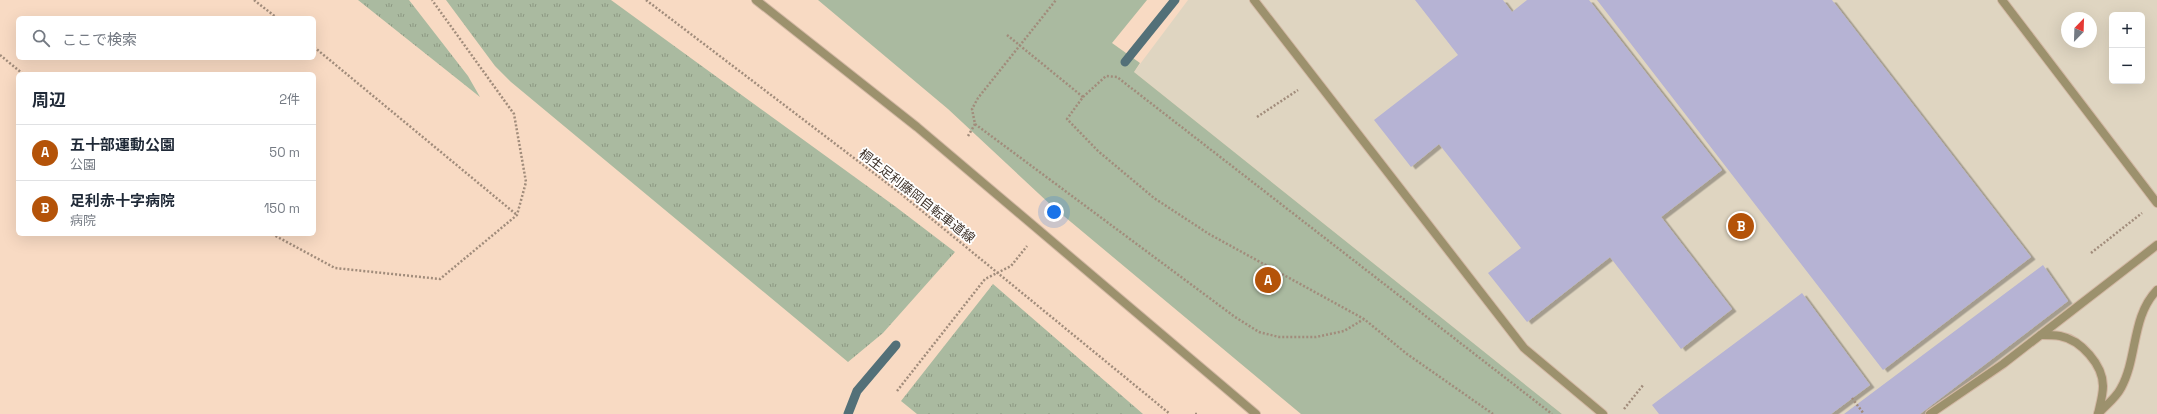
<!DOCTYPE html>
<html lang="ja">
<meta charset="utf-8">
<style>
:root{--surface:#fff;--page:#f2f2f3;--text:#1f2937;--muted:#747a83;--line:#e0e1e3;--accent:#b45309}
body{margin:0;font-family:"Space Grotesk","Noto Sans JP",sans-serif;background:var(--page);color:var(--text)}
.controls{position:absolute;right:12px;top:12px;display:grid;overflow:hidden;border-radius:6px;box-shadow:0 4px 16px #0002}
.controls button{width:36px;height:36px;display:grid;place-items:center;padding:0;border:0;border-bottom:1px solid var(--line);background:var(--surface);color:var(--text);font:20px sans-serif}
.compass{position:absolute;left:2061px;top:12px;width:36px;height:36px;border-radius:50%;background:var(--surface);box-shadow:0 4px 16px #0002;rotate:23deg}
.you{position:absolute;left:1054px;top:212px;width:14px;height:14px;margin:-10px;border:3px solid #fff;border-radius:50%;background:#1a73e8;box-shadow:0 0 0 6px #1a73e833}
.badge{display:grid;place-items:center;width:26px;height:26px;border-radius:50%;background:var(--accent);color:#fff;font-size:13px;font-weight:700}
.pin{position:absolute;translate:-50% -50%;border:2px solid #fff;box-shadow:0 1px 4px #0006}
.list{margin:0;padding:0;list-style:none}
h2{display:flex;justify-content:space-between;align-items:center;height:52px;margin:0;padding:0 16px;font-size:17px}
h2 small{font-size:13px;font-weight:400;color:var(--muted)}
.list li{display:grid;grid-template-columns:26px 1fr auto;gap:12px;align-items:center;box-sizing:border-box;height:56px;padding:0 16px;border-top:1px solid var(--line)}
.list b{display:block;font-size:15px;white-space:nowrap}
.list p{margin:0;font-size:13px;white-space:nowrap;color:var(--muted)}
.list em{font-size:13px;font-style:normal;color:var(--muted)}
.icon{flex:none;width:22px;height:22px;fill:none;stroke:currentColor;stroke-width:2;stroke-linecap:round;stroke-linejoin:round}
.map{position:relative;flex:none;width:2157px;height:414px;overflow:hidden}
.search{position:absolute;background:var(--surface);box-shadow:0 4px 16px #0002;left:16px;top:16px;width:300px;height:44px;display:flex;align-items:center;gap:10px;box-sizing:border-box;padding:0 14px;border-radius:6px;color:var(--muted);font-size:15px}
.panel{position:absolute;background:var(--surface);box-shadow:0 4px 16px #0002;left:16px;top:72px;width:300px;height:164px;border-radius:6px}
.map>svg:first-child{display:block}
</style>
<div class="map">
<svg width="2157" height="414" viewBox="0 0 2157 414">
<defs>
<pattern id="grass-tufts" width="24" height="20" patternUnits="userSpaceOnUse"><rect width="24" height="20" fill="#aabaa0"/><path d="M3 7l-1-3M5 7V3M7 7l1-3M15 17l-1-3M17 17v-4M19 17l1-3" fill="none" stroke="#8c9882"/></pattern>
<filter id="shadow"><feDropShadow dx="4.5" dy="2.5" stdDeviation="0" flood-color="#0004"/></filter>
</defs>
<rect width="100%" height="100%" fill="#f8dac3"/>
<!-- medical -->
<path fill="#dfd5c1" fill-rule="evenodd" d="M1188,0h969v414h-595l-428,-342zM2112,15h30v66h-30zM2067,18h24v24h-24z"/>
<!-- grass -->
<path fill="url(#grass-tufts)" d="M358,0h51l59,76 12,21z
M446,0h165l285,207 59,45 -72,81 -35,29 -337,-280 -16,-16z
M993,284l150,130h-226l-16,-13z"/>
<!-- green -->
<path fill="#aabaa0" d="M818,0h329l-35,43 28,20 -6,9 428,342h-261l-248,-207 -105,-98z"/>
<g fill="none" stroke-linecap="round" stroke-linejoin="round">
<!-- stream -->
<path stroke="#537078" stroke-width="9" d="M1125,62l50,-62
M848,414l9,-23 39,-46"/>
</g>
<!-- building -->
<path fill="#b6b3d4" filter="url(#shadow)" d="M1415,0h88l9,12 15,-12h62l133,170 -61,47 71,92 -51,40 -71,-92 -83,65 -39,-49 33,-25 -82,-104 -28,23 -37,-47 84,-65z
M1597,0h235l199,257 -148,113z
M2043,265l25,36 -148,113h-76z
M1802,293l68,92 -39,29h-172l-7,-9z"/>
<g fill="none" stroke-linecap="round" stroke-linejoin="round">
<defs>
<path id="service" d="M1254,0l270,348 79,66
M2002,0l155,203
M2041,335c6,0 13,0 19,1 21,4 43,29 43,50 0,9 -3,19 -5,28"/>
<path id="tertiary" d="M756,0l161,127 339,287
M1930,414l73,-50 154,-119
M2098,414c7,-8 18,-16 23,-26 17,-31 10,-71 36,-98"/>
</defs>
<!-- service casing -->
<use href="#service" stroke="#d3b8a4" stroke-width="10"/>
<!-- tertiary casing -->
<use href="#tertiary" stroke="#d3b8a4" stroke-width="10"/>
<!-- path -->
<path stroke="#a18c7b" stroke-width="2.5" stroke-dasharray="2 2" stroke-linecap="butt" d="M254,0l23,18
M646,0l254,193 270,221
M1007,35l76,62 -16,22 31,32 56,47 55,36 155,85 43,35 86,60
M314,47l203,168
M0,55l23,19
M1083,97l23,-21 11,1 435,337
M1257,117l41,-27
M975,124l260,193 24,15 20,5h37l28,-6 20,-12
M968,136l7,-12 -3,-15 6,-11 78,-98
M272,234l63,34 105,11 77,-64 9,-33 -12,-68 -82,-114
M2091,253l51,-40
M897,391l88,-112 26,-13 16,-20
M1852,398l12,16
M1624,409l20,-25
M1195,414h4"/>
<!-- service -->
<use href="#service" stroke="#9c916d" stroke-width="8"/>
<!-- tertiary -->
<use href="#tertiary" stroke="#9c916d" stroke-width="8"/>
</g>
<g text-anchor="middle" dominant-baseline="central" stroke-width="3.5" stroke-linejoin="round" paint-order="stroke">
<!-- street labels -->
<g font-size="13" fill="#3e3229" stroke="#fff">
<text transform="translate(917 196) rotate(38)">桐生足利藤岡自転車道線</text>
</g>
</g>
</svg>
<div class="controls">
<button>+</button>
<button>−</button>
</div>
<svg class="compass" viewBox="-18 -18 36 36"><path d="M0-13l5 13h-10z" fill="#e53935"/><path d="M0 13l5-13h-10z" fill="#747a83"/></svg>
<div class="you"></div>
<div class="pin badge" style="left:1268px;top:280px">A</div>
<div class="pin badge" style="left:1741px;top:226px">B</div>
<div class="search"><svg class="icon" aria-label="search" viewBox="0 0 24 24"><circle cx="10" cy="10" r="6"/><path d="M15 15l6 6"/></svg>ここで検索</div>
<section class="panel">
<h2>周辺<small>2件</small></h2>
<ul class="list">
<li><span class="badge">A</span><div><b>五十部運動公園</b><p>公園</p></div><em>50 m</em></li>
<li><span class="badge">B</span><div><b>足利赤十字病院</b><p>病院</p></div><em>150 m</em></li>
</ul>
</section>
</div>
